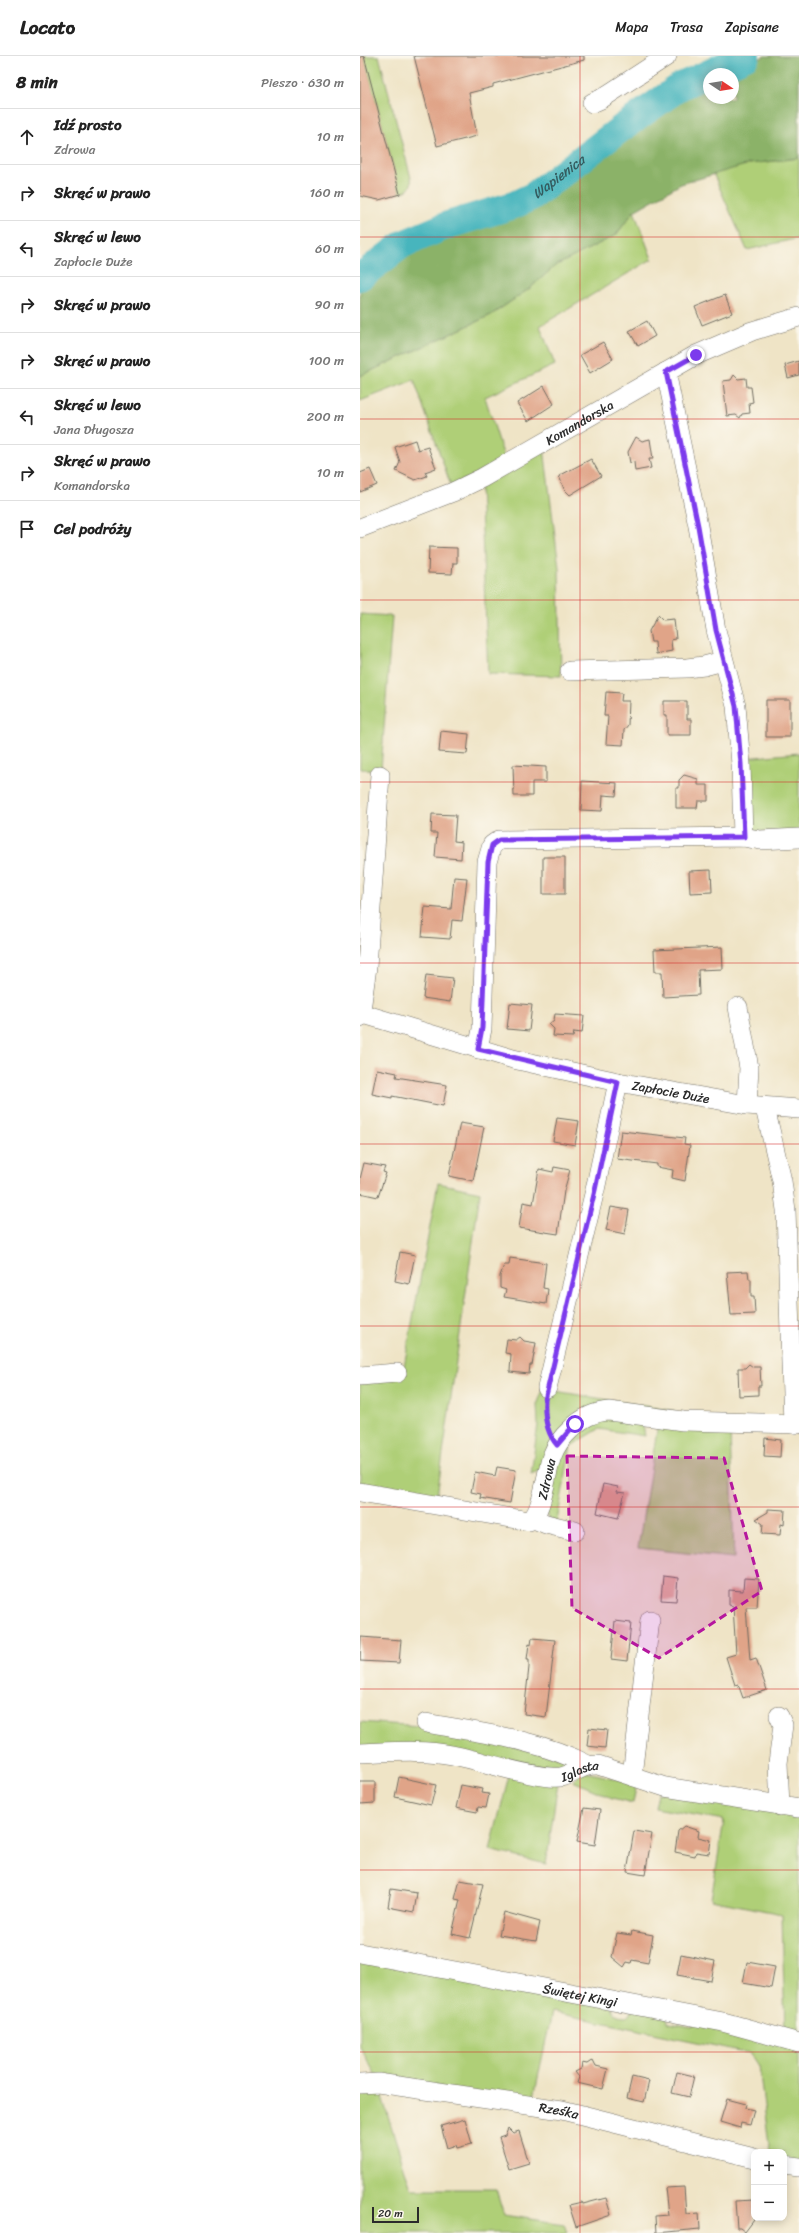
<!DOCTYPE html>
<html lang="pl">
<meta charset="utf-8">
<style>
:root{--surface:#fff;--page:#f6f6f6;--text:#222;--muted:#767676;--line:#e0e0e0}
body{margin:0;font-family:Sriracha,sans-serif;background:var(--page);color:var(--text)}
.controls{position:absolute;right:12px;bottom:12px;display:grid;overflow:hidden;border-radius:8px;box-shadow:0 2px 10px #0003}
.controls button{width:36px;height:36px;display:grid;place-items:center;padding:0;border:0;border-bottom:1px solid var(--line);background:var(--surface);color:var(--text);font:20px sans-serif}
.compass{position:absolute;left:343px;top:12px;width:36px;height:36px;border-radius:50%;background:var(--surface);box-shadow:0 2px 10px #0003;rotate:102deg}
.scale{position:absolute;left:12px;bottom:10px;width:47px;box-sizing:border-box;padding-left:4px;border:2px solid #2b2b2b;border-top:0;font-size:11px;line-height:14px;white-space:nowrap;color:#2b2b2b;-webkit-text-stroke:3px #fbf7ec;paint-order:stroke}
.stop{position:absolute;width:12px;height:12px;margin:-9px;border:3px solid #7c3aed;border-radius:50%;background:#fff}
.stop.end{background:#7c3aed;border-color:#fff;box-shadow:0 1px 4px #0008}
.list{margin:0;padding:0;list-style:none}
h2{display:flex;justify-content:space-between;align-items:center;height:52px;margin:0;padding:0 16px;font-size:17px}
h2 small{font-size:13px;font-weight:400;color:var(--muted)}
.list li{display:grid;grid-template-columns:26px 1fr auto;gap:12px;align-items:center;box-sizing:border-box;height:56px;padding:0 16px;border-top:1px solid var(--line)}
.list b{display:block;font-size:15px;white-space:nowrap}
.list p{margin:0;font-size:13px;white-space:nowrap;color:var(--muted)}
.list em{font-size:13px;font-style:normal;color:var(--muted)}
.icon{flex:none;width:22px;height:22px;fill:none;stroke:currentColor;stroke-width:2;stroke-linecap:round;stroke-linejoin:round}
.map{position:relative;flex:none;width:439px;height:2177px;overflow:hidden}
header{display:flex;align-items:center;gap:24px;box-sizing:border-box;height:56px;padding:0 20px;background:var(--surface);border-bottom:1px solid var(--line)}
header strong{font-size:19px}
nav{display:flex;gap:22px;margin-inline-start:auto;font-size:14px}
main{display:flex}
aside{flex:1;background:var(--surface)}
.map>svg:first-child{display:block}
</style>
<header>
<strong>Locato</strong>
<nav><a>Mapa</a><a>Trasa</a><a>Zapisane</a></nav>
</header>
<main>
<aside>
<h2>8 min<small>Pieszo · 630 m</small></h2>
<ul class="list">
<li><svg class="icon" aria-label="ahead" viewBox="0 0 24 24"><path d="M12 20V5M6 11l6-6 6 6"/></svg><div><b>Idź prosto</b><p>Zdrowa</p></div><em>10 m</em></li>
<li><svg class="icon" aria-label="right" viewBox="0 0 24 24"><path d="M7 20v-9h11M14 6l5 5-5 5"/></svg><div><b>Skręć w prawo</b></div><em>160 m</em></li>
<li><svg class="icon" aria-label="left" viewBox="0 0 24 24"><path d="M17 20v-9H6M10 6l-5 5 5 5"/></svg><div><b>Skręć w lewo</b><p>Zapłocie Duże</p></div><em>60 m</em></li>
<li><svg class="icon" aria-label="right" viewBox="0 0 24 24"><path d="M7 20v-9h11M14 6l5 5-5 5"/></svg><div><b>Skręć w prawo</b></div><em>90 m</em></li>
<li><svg class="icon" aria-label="right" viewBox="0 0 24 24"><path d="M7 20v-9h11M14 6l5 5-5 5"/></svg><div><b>Skręć w prawo</b></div><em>100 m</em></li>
<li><svg class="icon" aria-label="left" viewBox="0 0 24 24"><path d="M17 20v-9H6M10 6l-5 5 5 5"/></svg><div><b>Skręć w lewo</b><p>Jana Długosza</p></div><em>200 m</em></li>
<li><svg class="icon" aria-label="right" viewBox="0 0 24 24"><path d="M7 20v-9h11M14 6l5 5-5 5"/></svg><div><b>Skręć w prawo</b><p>Komandorska</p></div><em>10 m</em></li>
<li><svg class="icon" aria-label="arrive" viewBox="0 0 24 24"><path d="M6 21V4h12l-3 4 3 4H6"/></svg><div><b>Cel podróży</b></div></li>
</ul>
</aside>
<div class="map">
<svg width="439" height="2177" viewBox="0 0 439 2177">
<rect width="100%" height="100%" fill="#fbf7ec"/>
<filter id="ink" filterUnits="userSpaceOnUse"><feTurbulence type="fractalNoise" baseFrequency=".025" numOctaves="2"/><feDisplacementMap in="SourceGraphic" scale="8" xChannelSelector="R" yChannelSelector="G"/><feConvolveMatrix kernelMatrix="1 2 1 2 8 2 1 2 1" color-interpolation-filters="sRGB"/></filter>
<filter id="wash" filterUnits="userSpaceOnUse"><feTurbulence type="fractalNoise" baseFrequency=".012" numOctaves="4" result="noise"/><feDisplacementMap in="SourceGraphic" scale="16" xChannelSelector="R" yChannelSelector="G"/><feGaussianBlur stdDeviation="0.9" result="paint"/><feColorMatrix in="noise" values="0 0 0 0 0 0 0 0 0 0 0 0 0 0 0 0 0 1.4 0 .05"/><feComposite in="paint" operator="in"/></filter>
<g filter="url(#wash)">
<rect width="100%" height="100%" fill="#efe4c6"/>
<!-- green -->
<path fill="#afcf77" stroke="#6d7d51" d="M4,0h15l32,122c1,9 -2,13 -11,15z
M439,102v80l-52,12 -34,-77 36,-9z
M274,155l18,48 -112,67 15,39 -70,32 20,63 -54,26 -37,-106 -54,21v-25l131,-61 38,-26 26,-23 61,-31z
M184,392l15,120 2,108 -73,-2 -8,-189z
M0,558l32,2 -11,154 -21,-1z
M439,697v80l-48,-2 -7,-73z
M78,1127l42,9 -44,311 -76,-15v-108l42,-3z
M183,1333l132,22 -72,-5 -60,63 -12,5 7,-50 -1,-19z
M234,1362l48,3 3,15 -46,-7 -28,17 -14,75 -9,-3 -3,-8 12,-57z
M298,1368l72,5 4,129 -96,-10z
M0,1666l60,4 149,33 -3,11 -206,-20z
M221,1715l56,12 -4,20 -21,-5 -39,-17z
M149,1719l49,7 -12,82 -56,-14z
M298,1737l141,19v227l-14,-5 -3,-120 -71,-14 13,-80 -69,-12z
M0,1900l251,48c2,10 6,12 16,12l7,-8 33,7 1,8 24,4 5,-6 102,28v114l-15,-3v-8h-14l-11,-85 -9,-14 -198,-41 -19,89 -155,-22 -18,-32z
M19,2031l32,102h85l8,26 60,9 3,9h-207v-145z"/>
<!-- forest -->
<path fill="#8bb268" stroke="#5b6e4a" d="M405,0h34v102l-50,6 -68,20 -47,27 -18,24 -61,31 -26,23 -38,26 -131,61v-93c26,-24 57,-43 91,-54 27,-10 57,-14 83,-29 14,-8 28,-21 41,-31 42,-32 84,-68 134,-88v17h24v-24h-8z"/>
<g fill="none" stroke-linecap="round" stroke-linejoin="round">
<!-- river -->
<path stroke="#46b5bd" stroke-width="28" id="s1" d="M0,221l43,-33 45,-19 66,-20 19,-9 90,-69 58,-41 65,-30"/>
</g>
<g id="blocks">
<!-- building -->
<path fill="#e0a488" d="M4,0l36,138 -21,6 -19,-4v-139z
M54,0h170v4l-91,24v3l-24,6 8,43 -40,10z
M365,239l7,18 -30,12 -7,-18z
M287,265l8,15 -17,10 -9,-15z
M243,286l10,17 -23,14 -10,-18z
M439,305v14l-11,3 -3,-13z
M374,319l4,4 8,-1 1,9h4l2,15 -4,1 1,10 -8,1 -2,4 -4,-3 -9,1 -4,-35 8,-1z
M184,330l10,18 -26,17 -11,-18z
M276,381l6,4 8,-2 3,20h-4l2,9 -16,3 -1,-9 -4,1 -2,-11z
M55,384l3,10 10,-3 8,21 -11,4 2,4 -12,4 -19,-9 4,-9 -5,-15z
M231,403l10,17 -31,19 -6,-6 -5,-13z
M10,413l7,16 -17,7v-19z
M69,491l28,1v15h-4l-1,11 -24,-1z
M298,559l5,5 11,-1 2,20 -5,1 1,11 -16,3 -1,-12h-4l-2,-11z
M246,636l16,1 -1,8h8l-1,24 -4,5 -1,15 -17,-1 2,-28h-4z
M406,644h24v37h-24z
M304,645h23v18h4v16h-24v-20h-3z
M81,675l28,3 -2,20 -28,-2z
M153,709l33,2v15h-14v14h-18z
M324,719l14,4v6h10v16h-10l-1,7h-21v-20h3v-8z
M222,725l35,2 -1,13 -13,-1 -1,16 -21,-1z
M72,758l24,1 -2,26 8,1 -1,17 -26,-2 2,-24h-6z
M183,801h22v37h-22z
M351,814l1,22 -22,1 -1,-22z
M94,821l13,1 -5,43 -10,-1 -2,19 -28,-2 3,-30 26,2z
M362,891l1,22 -25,1 1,25 -36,2 -1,-25h-7l-1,-22z
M66,919l27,3 -3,24 -27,-4z
M150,947l22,2 -3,26 -22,-2z
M195,958l29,2 -2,17 -8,-1 -1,5 -20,-1 1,-7 -5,-5 5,-4z
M17,1013l20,4 -1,4 51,8 -4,21 -51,-10v2l-20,-4z
M197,1062l22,3 -4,24 -22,-4z
M100,1067l24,4 -11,54 -24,-5z
M261,1075l64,7 -1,6 6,1 -5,36 -13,-3 1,-8 -16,-3v-3l-40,-5z
M4,1107l21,4 -2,5 3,1 -8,24 -18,-4v-14z
M194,1111l16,3 -6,21 -6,43 -39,-6 4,-26 10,2 6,-35 14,3z
M251,1151l18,3 -4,24 -19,-4z
M40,1196l15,3 -6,29 -14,-3z
M150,1202l36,5 -3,25 5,1 -2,15 -42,-7 2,-7 -6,-2v-12l4,-11h5z
M388,1215l1,8h2v17h3l1,18 -24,1 -4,-43z
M160,1281l4,4 12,2 -4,22h-2l-1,9 -19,-2 1,-18 -6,-1 2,-14 9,1z
M389,1308l4,3h7l1,19h-3v9l-19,1 -1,-28h7z
M405,1382l16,2 -1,17 -16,-1z
M137,1411l19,3 -6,33 -30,-5 1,-4 -10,-2 4,-20 20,4z
M243,1428l15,3 -1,5 8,1 -7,25 -21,-5z
M408,1453l17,1 -1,15 -3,-1 -1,11 -18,-1 1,-10 -7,-5 12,-7z
M303,1520l15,2 -2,23 -15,-1z
M384,1522l15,1 -2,28h-11l4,53 6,-2 11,32 -24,8 -5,-14 -3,1 -9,-28 10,-3 -3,-48 -4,-1v-15l14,1z
M255,1565l16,2 -4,38 -16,-2z
M1,1581l40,3 -2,23 -39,-2z
M172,1582l23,2 -9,77 -22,-3 5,-47v-8h-2l2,-15 2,1z
M229,1672l18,2 -2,18 -18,-2z
M39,1721l37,8 -5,20 -36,-8z
M0,1726h15v21l-15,1z
M101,1729l21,4 -1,4 8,1 -3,14 -8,-1 -1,5 -21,-4z
M224,1752l16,2 -5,35 -18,-3z
M324,1770l15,5 -1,6 13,3 -2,14 -13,-2 -1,4 -20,-4 3,-21z
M274,1775l18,3 -7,41 -18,-3z
M100,1824l23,4 -13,54 -18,-4 8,-34 -5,-1z
M31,1833l26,4 -3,19 -26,-5z
M144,1856l36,10 -4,19 -37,-6z
M272,1875l21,4 -5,28 -16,-3 -1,3 -4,-1 -3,5 -12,-10 5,-24 14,2z
M321,1898l34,7 -4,20 -34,-6z
M387,1906l28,5 -4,21 -28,-5z
M233,2004l3,6 12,3 -5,20 -26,-6 2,-6 -4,-5 6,-3 1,-6 5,1z
M317,2016l17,4 -5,21 -17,-4z
M272,2021l17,4 -5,21 -17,-4z
M367,2043l19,5 -1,4 9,2 -4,15 -9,-2 -1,5 -20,-6z
M105,2063l7,25 -15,4 -1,-3 -9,3 -6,-22z
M148,2072l5,5 6,-2 10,32 -20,6 -10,-32 6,-2z
M324,2131l2,27 13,-1 1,16 -44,4 -1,-17 13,-1 -3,-27z
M246,2142l5,17 -35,12 -7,-22 13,-3 1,2z
M394,2144v20l-9,12 -5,-4h-3l-2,-27z"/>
</g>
</g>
<g filter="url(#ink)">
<use href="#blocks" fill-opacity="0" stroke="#706c61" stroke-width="1"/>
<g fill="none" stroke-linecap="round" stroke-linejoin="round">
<defs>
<g id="minor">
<path d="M232,47l9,-4 66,-43"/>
<path d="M306,316l32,154 18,104 20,76 5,58 2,73"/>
<path id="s2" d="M0,472l93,-36 29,-14 214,-123 56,-24 47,-14"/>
<path d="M210,615l117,-3 17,-2 19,-5"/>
<path d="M378,951l11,61 -2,37"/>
<path id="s3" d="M0,957l153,46 105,23 129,23 52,4"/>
<path d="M0,961l7,-50 13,-192"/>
<path d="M118,993l4,-20 5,-167 5,-17 7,-5 244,-3 17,3 39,-2"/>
<path d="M405,1052l17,73 4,29 7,214"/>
<path d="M0,1320l37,-3"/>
<path d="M187,1332l48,-198 23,-108"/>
<path id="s4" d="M0,1436l169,29c14,-7 17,-50 23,-65 4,-11 10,-19 19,-27 11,-11 22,-17 38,-18l74,10 116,3"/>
<path d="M174,1463l12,5 29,7"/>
<path d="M419,1660l4,9 -5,38 2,43"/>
<path d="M66,1667c54,10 112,16 162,42"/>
<path id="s5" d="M0,1697c30,-1 62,-4 92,2 32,6 65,19 98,22 22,3 27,-13 48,-12l67,22 134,21"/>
<path d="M272,1720l18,-156"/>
<path id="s6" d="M0,1897l363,69 76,21"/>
<path id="s7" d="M0,2028l18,-1 184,27 192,48"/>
<path d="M424,2109l15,2"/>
</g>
</defs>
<!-- minor casing -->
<use href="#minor" stroke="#706c61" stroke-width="20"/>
<!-- path -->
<path stroke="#706c61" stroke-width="2.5" stroke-dasharray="1 3" stroke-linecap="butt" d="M185,1349l2,24"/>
<!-- minor -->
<use href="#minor" stroke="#fff" stroke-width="19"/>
</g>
</g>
<g fill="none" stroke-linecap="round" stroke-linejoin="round" filter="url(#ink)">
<!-- route -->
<path stroke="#7c3aed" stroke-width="5" d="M215,1368l-18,21c-11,-13 -13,-28 -12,-45l50,-210 23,-108 -140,-33 4,-21 6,-166 4,-17 7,-5 245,-3 -3,-73 -5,-58 -20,-76 -18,-104 -32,-154 30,-17"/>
</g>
<!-- marked area -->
<path fill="#b5179e" fill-opacity="0.2" stroke="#b5179e" stroke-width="3" stroke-dasharray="8 5" stroke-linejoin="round" d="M207,1400l157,2 38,133 -103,67 -87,-50z"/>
<!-- grid -->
<path fill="none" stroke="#d62828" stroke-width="1" stroke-opacity="0.55" d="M220,0v2177M0,181h439M0,363h439M0,544h439M0,726h439M0,907h439M0,1088h439M0,1270h439M0,1451h439M0,1633h439M0,1814h439M0,1996h439"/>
<g text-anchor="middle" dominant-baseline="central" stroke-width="3" stroke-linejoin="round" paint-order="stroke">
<!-- street labels -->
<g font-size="13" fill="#2b2b2b" stroke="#fbf7ec">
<text stroke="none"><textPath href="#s2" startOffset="244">Komandorska</textPath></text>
<text stroke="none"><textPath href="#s3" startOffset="321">Zapłocie Duże</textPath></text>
<text stroke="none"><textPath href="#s4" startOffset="218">Zdrowa</textPath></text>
<text stroke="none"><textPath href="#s5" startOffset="224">Iglasta</textPath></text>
<text stroke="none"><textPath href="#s6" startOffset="224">Świętej Kingi</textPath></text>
<text stroke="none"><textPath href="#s7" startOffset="201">Rześka</textPath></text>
</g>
<!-- water labels -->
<g font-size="14" font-style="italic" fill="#345b5e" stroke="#fbf7ec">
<text stroke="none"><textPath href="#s1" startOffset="225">Wapienica</textPath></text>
</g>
</g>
</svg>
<div class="controls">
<button>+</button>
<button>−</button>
</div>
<svg class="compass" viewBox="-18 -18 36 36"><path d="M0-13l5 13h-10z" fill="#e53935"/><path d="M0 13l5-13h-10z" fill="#767676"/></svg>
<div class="scale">20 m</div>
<div class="stop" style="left:215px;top:1368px"></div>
<div class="stop end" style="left:336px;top:299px"></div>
</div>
</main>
